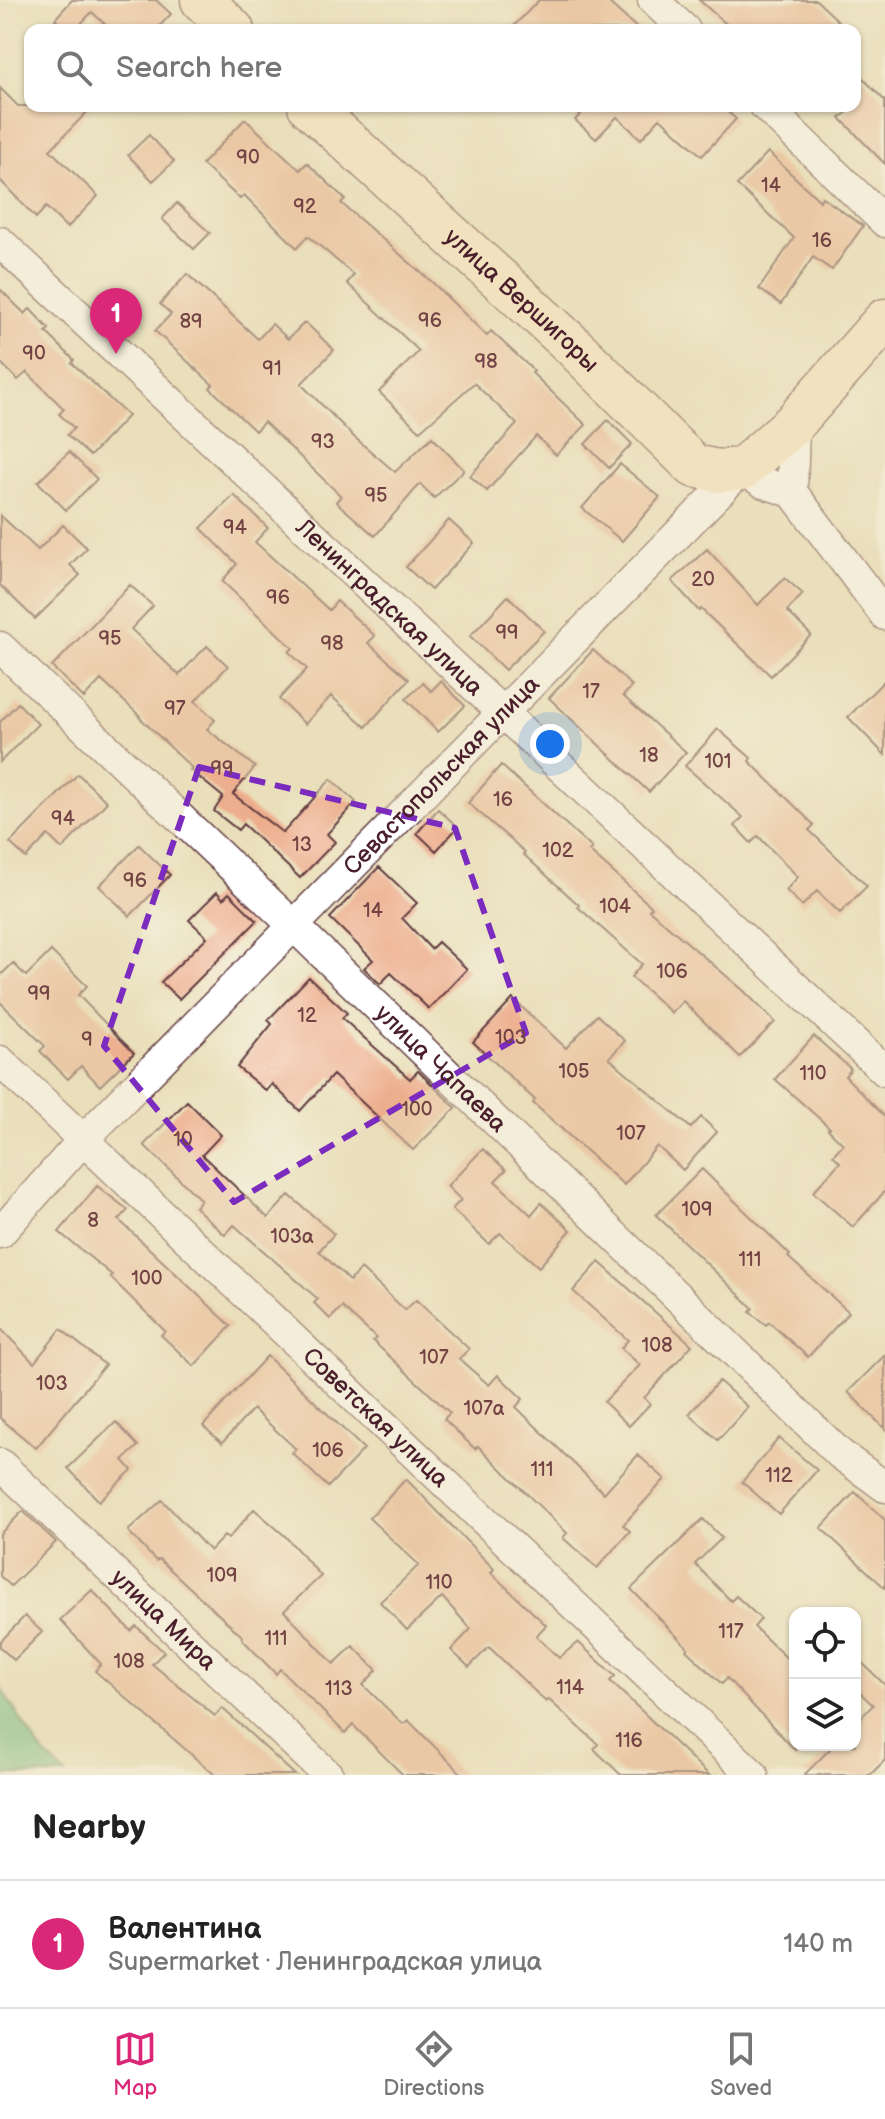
<!DOCTYPE html>
<meta charset="utf-8">
<style>
:root{--surface:#fff;--page:#f6f6f6;--text:#222;--muted:#767676;--line:#e0e0e0;--accent:#db2777}
body{margin:0;font-family:"Balsamiq Sans",sans-serif;background:var(--page);color:var(--text)}
.controls{position:absolute;right:24px;bottom:24px;display:grid;overflow:hidden;border-radius:16px;box-shadow:0 2px 6px #0004}
.controls button{width:72px;height:72px;display:grid;place-items:center;padding:0;border:0;border-bottom:2px solid var(--line);background:var(--surface);color:var(--text);font:40px sans-serif}
.you{position:absolute;left:550px;top:744px;width:28px;height:28px;margin:-20px;border:6px solid #fff;border-radius:50%;background:#1a73e8;box-shadow:0 0 0 12px #1a73e833}
.badge{display:grid;place-items:center;width:52px;height:52px;border-radius:50%;background:var(--accent);color:#fff;font-size:26px;font-weight:700}
.pin{position:absolute;translate:-50% -66px;filter:drop-shadow(0 2px 4px #0008)}
.pin::after{content:'';position:absolute;top:42px;width:28px;height:24px;background:inherit;clip-path:polygon(0 0,100% 0,50% 100%)}
.list{margin:0;padding:0;list-style:none}
h2{display:flex;justify-content:space-between;align-items:center;height:104px;margin:0;padding:0 32px;font-size:34px}
h2 small{font-size:26px;font-weight:400;color:var(--muted)}
.list li{display:grid;grid-template-columns:52px 1fr auto;gap:24px;align-items:center;box-sizing:border-box;height:128px;padding:0 32px;border-top:2px solid var(--line)}
.list b{display:block;font-size:30px;white-space:nowrap}
.list p{margin:0;font-size:26px;white-space:nowrap;color:var(--muted)}
.list em{font-size:26px;font-style:normal;color:var(--muted)}
.icon{flex:none;width:44px;height:44px;fill:none;stroke:currentColor;stroke-width:2;stroke-linecap:round;stroke-linejoin:round}
.map{position:relative;flex:none;width:885px;height:1775px;overflow:hidden}
.search{position:absolute;background:var(--surface);box-shadow:0 2px 6px #0004;left:24px;right:24px;top:24px;height:88px;display:flex;align-items:center;gap:20px;box-sizing:border-box;padding:0 28px;border-radius:16px;color:var(--muted);font-size:30px}
.sheet{height:232px;background:var(--surface)}
nav{display:flex;justify-content:space-around;align-items:center;box-sizing:border-box;height:112px;border-top:2px solid var(--line);background:var(--surface);font-size:22px;color:var(--muted)}
nav a{display:grid;justify-items:center;gap:4px}
nav .on{color:var(--accent)}
.map>svg:first-child{display:block}
</style>
<div class="map">
<svg width="885" height="1775" viewBox="0 0 885 1775">
<rect width="100%" height="100%" fill="#fbf7ec"/>
<filter id="ink" filterUnits="userSpaceOnUse"><feTurbulence type="fractalNoise" baseFrequency=".0125" numOctaves="2"/><feDisplacementMap in="SourceGraphic" scale="16" xChannelSelector="R" yChannelSelector="G"/><feConvolveMatrix kernelMatrix="1 2 1 2 8 2 1 2 1" color-interpolation-filters="sRGB"/></filter>
<filter id="wash" filterUnits="userSpaceOnUse"><feTurbulence type="fractalNoise" baseFrequency=".006" numOctaves="4" result="noise"/><feDisplacementMap in="SourceGraphic" scale="32" xChannelSelector="R" yChannelSelector="G"/><feGaussianBlur stdDeviation="1.8" result="paint"/><feColorMatrix in="noise" values="0 0 0 0 0 0 0 0 0 0 0 0 0 0 0 0 0 1.4 0 .05"/><feComposite in="paint" operator="in"/></filter>
<g filter="url(#wash)">
<rect width="100%" height="100%" fill="#e9dfba"/>
<!-- forest -->
<path fill="#71bc84" stroke="#5e6e58" stroke-width="2" d="M0,1687l39,61 27,27h-66z"/>
<g id="blocks">
<!-- building -->
<path fill="#edae8d" d="M72,0h84l15,14 -15,16h-45l-19,-18 -17,18h-8l-12,-11z
M539,0h67l33,30h-129z
M699,0h117l32,30h-115z
M855,70l30,31v63l-45,-46 15,-12z
M0,88l18,18h75l-43,44 48,46 -31,32 -21,-21 -10,11 -36,-38z
M588,106h133l15,13 -34,37 -42,-38 -19,21 -24,-22 -21,22 -21,-19z
M245,119l55,51 7,-7 38,36 -4,4 92,80 54,53 4,-5 43,40 -2,2 54,52 -30,30 -20,-19 -49,55 -17,-15 47,-52 -43,-41 -54,48 -41,-39 40,-41 -72,-68 7,-8 -46,-39 -11,12 -53,-53 -4,4 -38,-35z
M149,135l25,26 -21,20 -25,-26z
M768,152l52,49 2,-4 41,29 -31,44 -19,-13 -32,47 -22,-15 35,-51 -57,-53z
M177,203l33,30 -16,16 -32,-30z
M187,274l71,65 14,-15 16,15 17,-17 29,28 -33,34 53,53 41,35 37,-35 32,33 -30,28 -14,-14 -45,52 -39,-34 5,-6 -77,-74 -9,9 -45,-43 3,-3 -58,-54 16,-17 -11,-10z
M0,289l25,25 5,-5 19,20 -3,3 28,28 -2,3 56,53 -38,40 -23,-21 7,-7 -15,-14 5,-5 -37,-37 -9,8 -18,-18z
M608,420l24,24 -23,24 -24,-24z
M69,452l28,27 -31,31 -28,-28z
M620,464l40,33 -38,44 -40,-33z
M234,495l34,33 -13,14 74,68 8,-9 38,35 -7,7 41,36 -43,48 -35,-31 -26,28 -26,-25 28,-30 -18,-17 4,-4 -71,-67 15,-17 -36,-36z
M0,515l38,35 25,-25 24,23 -17,17 10,10 -45,44 -35,-34z
M449,520l25,23 -43,47 -25,-23z
M707,549l51,56 27,-27 18,16 -16,17 24,24 -40,41 -70,-67 -2,2 -27,-30z
M130,585l23,21 -22,23 48,46 28,-29 21,20 -33,35 20,19 -8,9 48,38 -22,27 50,39 48,-54 25,23 -29,32 8,8 -35,36 -57,-54 -5,6 -24,-19 9,-14 -33,-27 2,-2 -53,-51 1,-1 -39,-36 -17,18 -32,-31z
M508,596l36,35 -39,39 -35,-34z
M593,650l39,36 -9,10 63,56 -37,40 -100,-94z
M885,680v75l-37,-38z
M441,681l24,25 -27,26 -32,-33 17,-16 8,8z
M18,703l20,21 -38,38v-40z
M718,729l33,29 -2,3 65,64 -5,5 58,56 -27,27 -23,-22 -15,15 -16,-16 12,-13 -40,-41 -7,7 -16,-17 8,-9 -58,-51z
M501,765l91,83 -3,3 63,56 -3,3 95,81 31,31 -35,35 -57,-56 -11,12 -41,-36 11,-13 -64,-57 1,-2 -56,-51 2,-2 -57,-49z
M78,774l29,28 -45,47 -14,-14 -22,23 -16,-15z
M438,809l20,18 -22,24 -19,-18z
M139,845l31,30 -40,41 -31,-30z
M379,867l38,36 -15,15 29,31 7,-7 29,27 -38,40 -38,-36 -11,11 -16,-16 9,-8 -43,-42z
M217,892l6,7 6,-6 28,28 -78,78 -18,-17 46,-45 -18,-17z
M51,951l36,35 -9,9 56,58 -34,33 -19,-20 -13,13 -28,-28 5,-5 -45,-44v-26l13,-13 13,13z
M309,977l38,36 -5,5 68,61 8,-8 38,37 -43,42 -80,-75 -33,36 -28,-27 -6,7 -29,-24 35,-43 -4,-4z
M513,999l53,49 31,-33 28,26 -16,17 82,70 10,-11 16,15 -34,38 -26,-24 -33,39 -91,-82 2,-3 -62,-58z
M814,1036l37,33 -6,7 40,41v74l-32,36 -40,-35 27,-30 -7,-7 10,-11 -15,-15 2,-1 -55,-49z
M187,1101l34,34 -19,20 66,63 21,-23 45,39 -15,17 31,30 11,-12 44,41 11,-10 53,49 -10,10 30,26 9,-10 25,24 -7,8 88,86 34,-38 27,24 -42,46 7,6 -33,37 -34,-30 4,-5 -89,-87 -3,3 -31,-30 6,-6 -77,-72 3,-3 -34,-31 -12,12 -16,-16 4,-4 -84,-74 -9,10 -30,-28 6,-7 -57,-55z
M483,1149l23,21 -11,11 36,34 10,-12 30,27 -32,37 -39,-34 -11,11 -37,-35 9,-9 -14,-14z
M702,1169l88,86 -2,2 61,55 -41,45 -39,-35 -3,3 -16,-13 3,-4 -97,-93z
M97,1186l31,24 -9,10 112,106 -37,40 -33,-31 4,-4 -55,-54 2,-2 -53,-43z
M599,1262l93,83 -48,53 6,6 -21,22 -25,-24 36,-37 -19,-17 7,-8 -55,-49z
M0,1328l34,35 27,-34 44,36 -69,83 -36,-30z
M885,1355v74l-37,-37z
M267,1356l97,93 -36,38 -36,-34 4,-4 -43,-40 -31,34 -19,-17z
M719,1381l29,26 -30,33 -29,-26z
M116,1422l22,24 -15,14 9,10 -33,31 -31,-33z
M779,1438l38,32 -38,44 -37,-32z
M406,1479l88,90 -3,4 55,52 -10,11 23,22 19,-16 37,34 -5,5 99,94h-88l-27,-26 4,-5 -50,-45 -2,3 -57,-55 -20,20 -18,-17 20,-21 -29,-32 -35,33 -27,-28 39,-37 -50,-47z
M855,1492l30,28v68l-64,-60z
M162,1500l48,51 14,-15 4,3 26,-30 31,27 36,40 -37,35 50,53 19,-18 24,24 -14,15 40,39 5,-4 55,55h-60l-50,-50 -8,8 -65,-64 -4,5 -34,-35 1,-2 -84,-78 -3,2 -28,-30z
M23,1511l33,31 -45,44 -11,-10v-42z
M703,1519l19,19 -27,26 36,37 5,-5 25,23 -7,8 41,39v84l-68,-72 -5,6 -36,-34 2,-2 -57,-59z
M92,1590l39,41 5,-5 28,26 -12,12 63,52 7,-8 73,67h-80l-120,-104 6,-7 -41,-44z
M25,1616l17,16 -28,28 -14,-13v-5z
M855,1656l30,29v75l-15,15h-66l30,-30h21v-21l18,-19 -18,-17z"/>
</g>
</g>
<g filter="url(#ink)">
<use href="#blocks" fill-opacity="0" stroke="#623c40" stroke-width="2"/>
<g fill="none" stroke-linecap="round" stroke-linejoin="round">
<defs>
<g id="street">
<path d="M653,0l32,30"/>
<path d="M765,106l120,116"/>
<path id="s1" d="M0,242l885,829"/>
<path d="M794,423l-2,69 93,123"/>
<path id="s2" d="M0,647l293,278 547,529 45,33"/>
<path id="s3" d="M0,1061l753,714"/>
<path id="s4" d="M0,1233l83,-93 659,-671 22,14 28,9"/>
<path id="s5" d="M0,1464l328,311"/>
</g>
<g id="secondary">
<path d="M202,0l31,30"/>
<path id="s6" d="M309,106l263,239 122,121 24,5 24,-2 52,-46 91,-103"/>
</g>
</defs>
<!-- street casing -->
<use href="#street" stroke="#623c40" stroke-width="33"/>
<!-- secondary casing -->
<use href="#secondary" stroke="#623c40" stroke-width="45"/>
<!-- street -->
<use href="#street" stroke="#fff" stroke-width="30"/>
<!-- secondary -->
<use href="#secondary" stroke="#fce5c4" stroke-width="42"/>
</g>
</g>
<!-- marked area -->
<path d="M0 0H885V1775H0ZM199,767l256,61 71,205 -292,169 -130,-156z" fill="#e9dfba" fill-opacity=".55" fill-rule="evenodd"/>
<path fill="none" stroke="#7b2cbf" stroke-width="6" stroke-dasharray="16 10" stroke-linejoin="round" d="M199,767l256,61 71,205 -292,169 -130,-156z"/>
<g text-anchor="middle" dominant-baseline="central" stroke-width="6" stroke-linejoin="round" paint-order="stroke">
<!-- number labels -->
<g font-size="20" fill="#734344">
<text x="248" y="158">90</text>
<text x="771" y="186">14</text>
<text x="305" y="207">92</text>
<text x="822" y="241">16</text>
<text x="430" y="321">96</text>
<text x="191" y="322">89</text>
<text x="34" y="354">90</text>
<text x="486" y="362">98</text>
<text x="272" y="369">91</text>
<text x="323" y="442">93</text>
<text x="376" y="496">95</text>
<text x="235" y="528">94</text>
<text x="703" y="580">20</text>
<text x="278" y="598">96</text>
<text x="507" y="633">99</text>
<text x="110" y="639">95</text>
<text x="332" y="644">98</text>
<text x="591" y="692">17</text>
<text x="175" y="709">97</text>
<text x="649" y="756">18</text>
<text x="718" y="762">101</text>
<text x="222" y="769">99</text>
<text x="503" y="800">16</text>
<text x="63" y="819">94</text>
<text x="302" y="845">13</text>
<text x="558" y="851">102</text>
<text x="135" y="881">96</text>
<text x="615" y="907">104</text>
<text x="373" y="911">14</text>
<text x="672" y="972">106</text>
<text x="39" y="994">99</text>
<text x="307" y="1016">12</text>
<text x="511" y="1038">103</text>
<text x="87" y="1040">9</text>
<text x="574" y="1072">105</text>
<text x="813" y="1074">110</text>
<text x="417" y="1110">100</text>
<text x="631" y="1134">107</text>
<text x="183" y="1140">10</text>
<text x="697" y="1210">109</text>
<text x="93" y="1221">8</text>
<text x="292" y="1237">103а</text>
<text x="750" y="1260">111</text>
<text x="147" y="1279">100</text>
<text x="657" y="1346">108</text>
<text x="434" y="1358">107</text>
<text x="52" y="1384">103</text>
<text x="484" y="1409">107а</text>
<text x="328" y="1451">106</text>
<text x="542" y="1470">111</text>
<text x="779" y="1476">112</text>
<text x="222" y="1576">109</text>
<text x="439" y="1583">110</text>
<text x="731" y="1632">117</text>
<text x="276" y="1639">111</text>
<text x="129" y="1662">108</text>
<text x="570" y="1688">114</text>
<text x="339" y="1689">113</text>
<text x="629" y="1741">116</text>
</g>
<!-- street labels -->
<g font-size="24" fill="#4a1f2b" stroke="#fbf7ec">
<text stroke="none"><textPath href="#s6" startOffset="288">улица Вершигоры</textPath></text>
<text stroke="none"><textPath href="#s1" startOffset="534">Ленинградская улица</textPath></text>
<text stroke="none"><textPath href="#s4" startOffset="636">Севастопольская улица</textPath></text>
<text stroke="none"><textPath href="#s2" startOffset="610">улица Чапаева</textPath></text>
<text stroke="none"><textPath href="#s3" startOffset="518">Советская улица</textPath></text>
<text stroke="none"><textPath href="#s5" startOffset="226">улица Мира</textPath></text>
</g>
</g>
</svg>
<div class="controls">
<button><svg class="icon" aria-label="locate" viewBox="0 0 24 24"><circle cx="12" cy="12" r="6"/><path d="M12 2v4M12 18v4M2 12h4M18 12h4"/></svg></button>
<button><svg class="icon" aria-label="layers" viewBox="0 0 24 24"><path d="M12 4l9 5-9 5-9-5zM3 14l9 5 9-5"/></svg></button>
</div>
<div class="you"></div>
<div class="pin badge" style="left:116px;top:354px">1</div>
<div class="search"><svg class="icon" aria-label="search" viewBox="0 0 24 24"><circle cx="10" cy="10" r="6"/><path d="M15 15l6 6"/></svg>Search here</div>
</div>
<section class="sheet">
<h2>Nearby<small></small></h2>
<ul class="list">
<li><span class="badge">1</span><div><b>Валентина</b><p>Supermarket · Ленинградская улица</p></div><em>140 m</em></li>
</ul>
</section>
<nav>
<a class="on"><svg class="icon" aria-label="map" viewBox="0 0 24 24"><path d="M3 6l6-2 6 2 6-2v14l-6 2-6-2-6 2zM9 4v14M15 6v14"/></svg>Map</a>
<a><svg class="icon" aria-label="directions" viewBox="0 0 24 24"><path d="M12 3l9 9-9 9-9-9zM9 14v-3h6M13 9l2 2-2 2"/></svg>Directions</a>
<a><svg class="icon" aria-label="saved" viewBox="0 0 24 24"><path d="M7 4h10v16l-5-4-5 4z"/></svg>Saved</a>
</nav>
